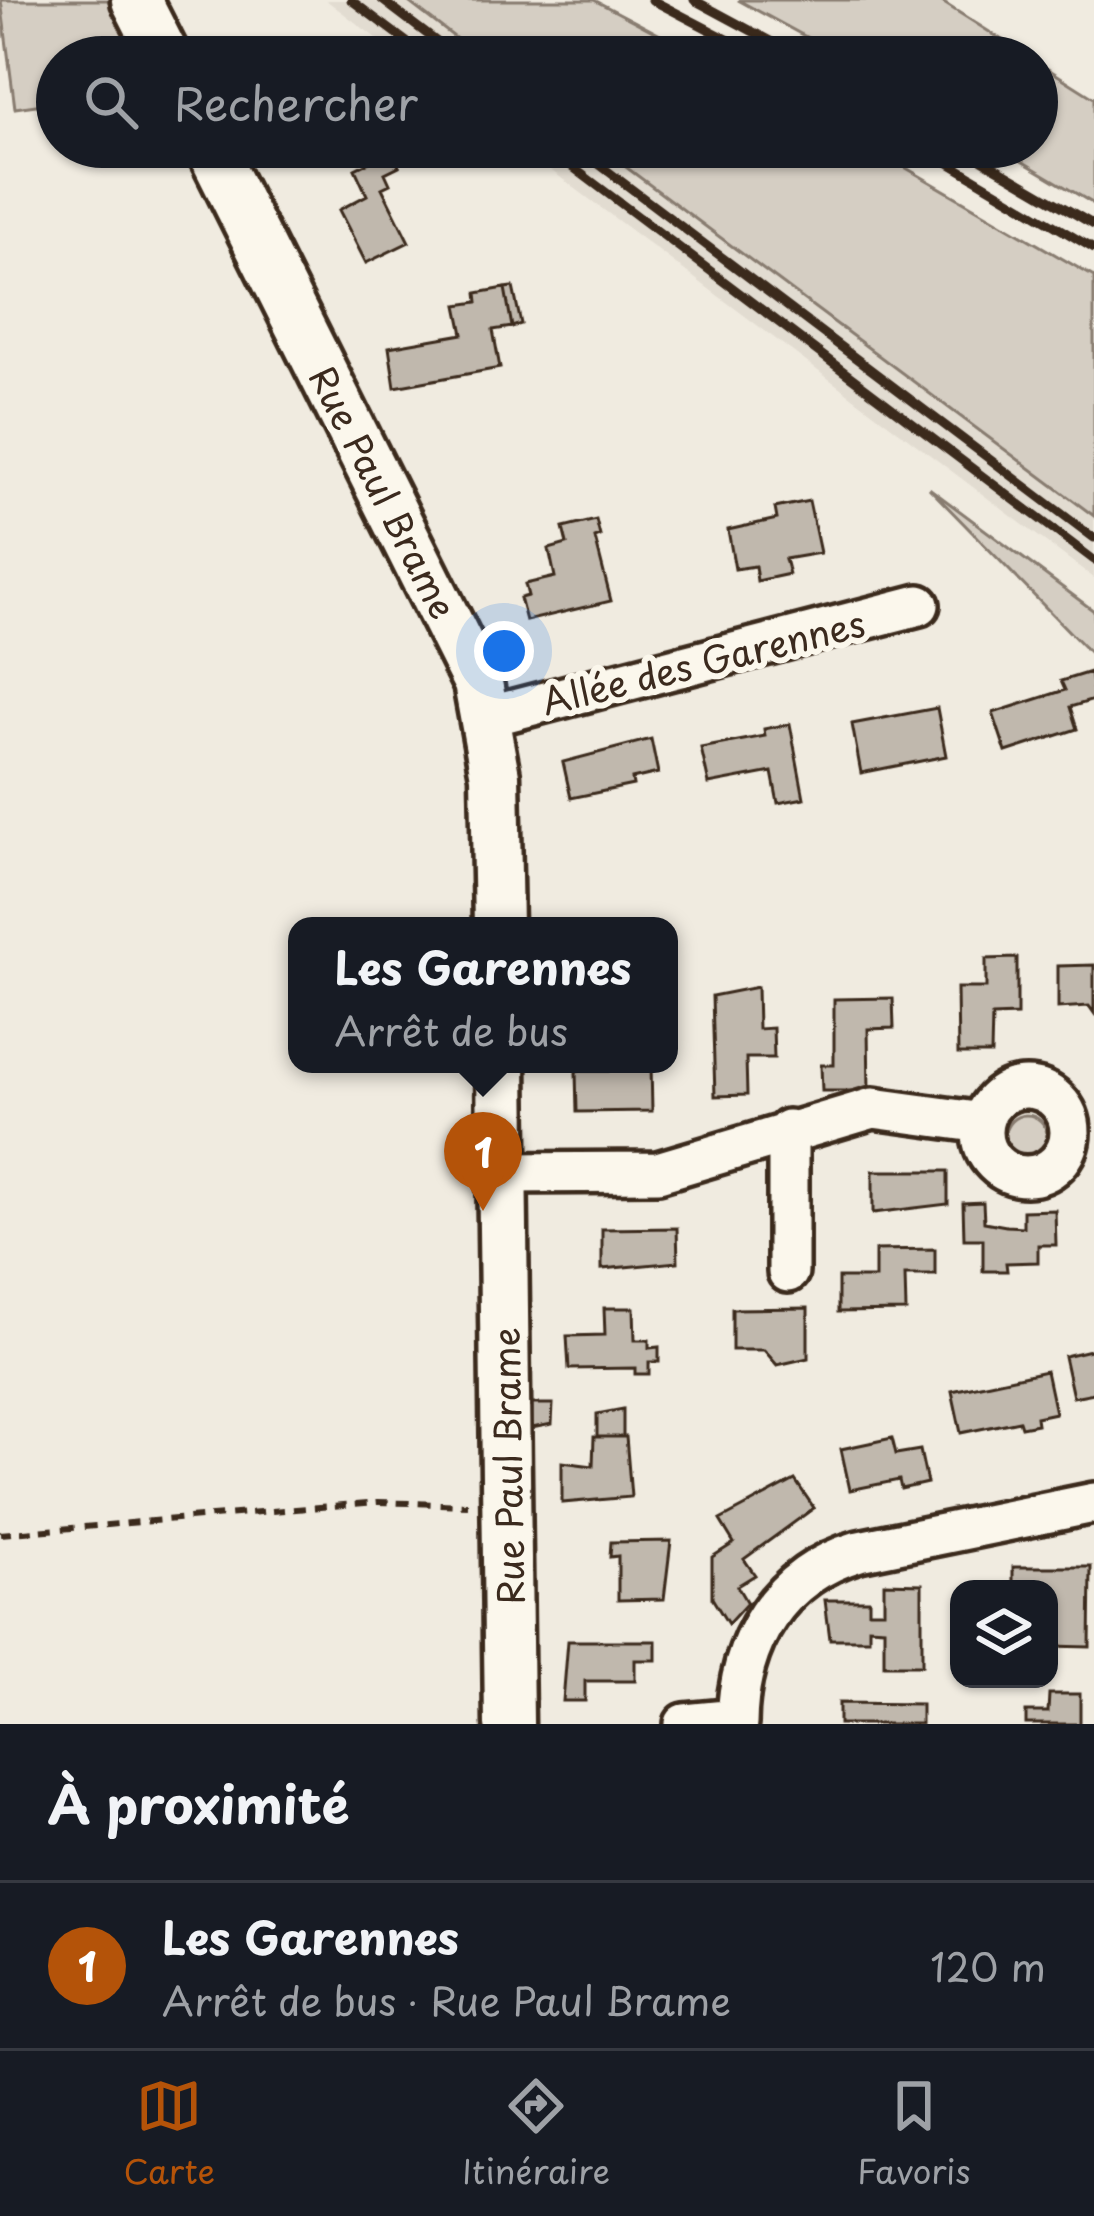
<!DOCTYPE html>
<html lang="fr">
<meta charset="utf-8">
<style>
:root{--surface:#171b24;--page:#242831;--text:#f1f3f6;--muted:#9ea1a6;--line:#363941;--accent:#b45309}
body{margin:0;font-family:"Playpen Sans",sans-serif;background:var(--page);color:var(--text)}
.controls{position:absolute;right:36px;bottom:36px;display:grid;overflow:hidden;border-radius:24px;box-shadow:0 3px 9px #0004}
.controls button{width:108px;height:108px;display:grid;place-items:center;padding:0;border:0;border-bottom:3px solid var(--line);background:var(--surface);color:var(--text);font:60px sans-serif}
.you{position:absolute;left:504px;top:651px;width:42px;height:42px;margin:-30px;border:9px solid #fff;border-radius:50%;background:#1a73e8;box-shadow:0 0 0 18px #1a73e833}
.badge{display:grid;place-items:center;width:78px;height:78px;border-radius:50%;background:var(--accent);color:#fff;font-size:39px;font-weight:700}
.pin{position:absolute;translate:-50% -99px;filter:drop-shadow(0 3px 6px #0008)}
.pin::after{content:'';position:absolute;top:63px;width:42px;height:36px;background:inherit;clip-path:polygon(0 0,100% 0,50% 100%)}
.popup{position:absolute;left:288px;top:917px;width:390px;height:156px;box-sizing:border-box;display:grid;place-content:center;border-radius:24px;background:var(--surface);filter:drop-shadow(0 3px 9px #0005);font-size:39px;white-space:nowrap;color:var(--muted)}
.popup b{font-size:45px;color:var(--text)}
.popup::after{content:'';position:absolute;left:50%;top:100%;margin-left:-24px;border:24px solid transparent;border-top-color:var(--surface)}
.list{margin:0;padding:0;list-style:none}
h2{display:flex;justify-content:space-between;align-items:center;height:156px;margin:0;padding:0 48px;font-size:51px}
h2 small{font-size:39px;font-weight:400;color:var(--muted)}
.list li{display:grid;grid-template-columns:78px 1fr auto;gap:36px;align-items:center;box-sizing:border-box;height:168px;padding:0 48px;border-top:3px solid var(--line)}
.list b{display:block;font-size:45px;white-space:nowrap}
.list p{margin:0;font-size:39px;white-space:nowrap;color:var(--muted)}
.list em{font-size:39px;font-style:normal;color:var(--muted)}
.icon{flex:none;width:66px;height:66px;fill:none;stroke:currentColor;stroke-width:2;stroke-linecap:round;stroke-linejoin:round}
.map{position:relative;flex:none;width:1094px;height:1724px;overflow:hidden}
.search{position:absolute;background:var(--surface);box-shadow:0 3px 9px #0004;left:36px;right:36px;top:36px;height:132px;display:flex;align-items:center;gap:30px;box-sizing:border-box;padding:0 42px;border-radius:66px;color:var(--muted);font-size:45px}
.sheet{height:324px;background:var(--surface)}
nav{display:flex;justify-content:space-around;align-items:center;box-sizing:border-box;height:168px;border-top:3px solid var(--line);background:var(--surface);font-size:33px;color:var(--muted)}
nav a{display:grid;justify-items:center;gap:6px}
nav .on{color:var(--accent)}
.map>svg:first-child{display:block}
</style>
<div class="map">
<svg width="1094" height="1724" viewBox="0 0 1094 1724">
<rect width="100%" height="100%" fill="#f0ebe0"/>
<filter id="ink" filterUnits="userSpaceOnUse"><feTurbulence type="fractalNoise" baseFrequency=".00833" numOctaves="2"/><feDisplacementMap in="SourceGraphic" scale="24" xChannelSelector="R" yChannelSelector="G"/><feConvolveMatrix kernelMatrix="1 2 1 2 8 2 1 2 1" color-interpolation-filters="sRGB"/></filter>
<g filter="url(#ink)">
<!-- built -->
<path fill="#e2dcd1" d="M326,0h80l74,57h-79z
M520,147h79l458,341 37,28v62z"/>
<!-- green -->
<path fill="#d5cec3" stroke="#887c70" stroke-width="3" d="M1,0h107l29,57h-80v45l-42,6z
M406,0h188l108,57h-222z
M738,0h201l90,57h-186z
M1037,62l57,36v106l-96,-57h39z
M599,147h271l224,130v239z
M929,488l165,123v46z
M1005 1136a21 21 0 1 1 42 0a21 21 0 1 1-42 0Z"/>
<!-- building -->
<path fill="#c0b8ad" stroke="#3b2a1e" stroke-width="3" d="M392,151l7,15 -14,7 5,11 -8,4 27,54 -43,21 -27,-53 28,-15 -12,-26z
M513,287l8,37 -9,3 -7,-39z
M505,288l7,39 -19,3 7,38 -105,19 -6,-40 74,-13 -6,-29 21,-3 -1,-9z
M809,501l11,52 -35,6 4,15 -32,7 -2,-15 -20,3 -7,-39 49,-11 -2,-11z
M596,520l4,16 -5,2 16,63 -85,20 -6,-23 8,-2 -3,-12 30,-7 -6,-28 18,-5 -4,-16z
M1090,672l4,28 -24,7 7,22 -71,23 -13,-39 72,-23 -4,-9z
M937,708l9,48 -85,17 -9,-49z
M790,724l14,74 -26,5 -6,-31 -63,12 -8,-36 64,-12 -1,-7z
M651,739l7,34 -26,6 1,6 -62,13 -8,-36z
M1017,958v57l-25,1 -1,38h-33l-1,-66h29v-29z
M1094,965v48l-5,-7 -31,2v-42z
M757,987l1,42 15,-1 1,30h-28l1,37 -32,1 -3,-100z
M893,998l1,30 -26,1 1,62h-47l-1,-26h13v-66z
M608,1064h43l1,47 -75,1 -1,-41h32z
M873,1171h75v33l-75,9z
M983,1202l1,20 22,4 17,1v-16l32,-1 1,35h-18v17l-32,1 1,8h-24v-32h-19l-1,-36z
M677,1228l1,34 -76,7v-40z
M935,1249v26h-30l1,36 -68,1v-34h37v-28z
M604,1308h30l1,32h14v8l10,-1v15h-10v12h-14v-6l-66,1 -2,-33 38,-1z
M808,1308v50l-31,7 -13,-15h-32v-41z
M1094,1349v44l-21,4 -9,-41z
M1046,1371l9,42 -19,4 1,7 -16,3 -2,-6 -58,12 -9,-42z
M532,1404h21l-1,20 -20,4z
M623,1409v28h-26v-23z
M594,1437h32l5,60 -69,6v-41l31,4z
M892,1438l4,16 24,-4 7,33 -26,6 -2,-9 -49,10 -9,-41z
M795,1480l19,28 -70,51 11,16 -18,11 10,17 -19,21 -16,-26v-41l22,-14 -14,-23z
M671,1541l-7,58 -46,1v-44l-8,1 1,-15z
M1013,1567h78l-1,80 -40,-1 -1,-57h-36z
M884,1583l38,1v81h-38v-37l-15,-1v12h-39l-5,-39h44v11h15z
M568,1641h88v19h-21v21h-50v20h-22z
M1049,1694h31v30h-54v-12h22z
M839,1703l82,1v20h-82z"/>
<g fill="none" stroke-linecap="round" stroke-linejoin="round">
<defs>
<path id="minor" d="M487,717l432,-112
M982 1132a44 44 0 1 1 88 0a44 44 0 1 1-88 0Z
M788,1130v142
M502,1173l156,-1 215,-64 110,15
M685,1724l52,-5
M737,1724c1,-82 41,-149 122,-173l235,-48"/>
<path id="tertiary" d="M136,0l29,57
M210,147l268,536 17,93 3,150
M501,1064l8,660"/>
</defs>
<!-- minor casing -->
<use href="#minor" stroke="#3b2a1e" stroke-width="48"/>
<!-- tertiary casing -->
<use href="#tertiary" stroke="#3b2a1e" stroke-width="57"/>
<!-- path -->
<path stroke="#3b2a1e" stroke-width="6" stroke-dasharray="12 9" stroke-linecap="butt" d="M0,1534l378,-32 90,3"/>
<!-- minor -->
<use href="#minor" stroke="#fbf7ec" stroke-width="39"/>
<!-- tertiary -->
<use href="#tertiary" stroke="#fbf7ec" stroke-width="48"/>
<!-- rail -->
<path stroke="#3b2a1e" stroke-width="9" d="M351,0l76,57
M382,0l75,57
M652,0l110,57
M694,0l106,57
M546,147l548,413
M576,147l518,391
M922,147l172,102
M960,147l134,78"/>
</g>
</g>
<g text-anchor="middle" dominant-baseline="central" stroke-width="12" stroke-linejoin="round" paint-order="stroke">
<!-- street labels -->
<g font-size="36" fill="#3b2a1e" stroke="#fbf7ec">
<text transform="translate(384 492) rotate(63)">Rue Paul Brame</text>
<text transform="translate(703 661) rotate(-14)">Allée des Garennes</text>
<text transform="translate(507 1466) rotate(-91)">Rue Paul Brame</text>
</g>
</g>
</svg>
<div class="controls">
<button><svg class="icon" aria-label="layers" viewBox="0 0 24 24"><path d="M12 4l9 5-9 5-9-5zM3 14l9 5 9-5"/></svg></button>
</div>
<div class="you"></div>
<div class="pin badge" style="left:483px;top:1211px">1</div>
<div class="popup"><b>Les Garennes</b>Arrêt de bus</div>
<div class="search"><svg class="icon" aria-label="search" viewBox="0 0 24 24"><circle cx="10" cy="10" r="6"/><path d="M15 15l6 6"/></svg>Rechercher</div>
</div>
<section class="sheet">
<h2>À proximité<small></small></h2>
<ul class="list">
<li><span class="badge">1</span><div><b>Les Garennes</b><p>Arrêt de bus · Rue Paul Brame</p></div><em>120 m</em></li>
</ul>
</section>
<nav>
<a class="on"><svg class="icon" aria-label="map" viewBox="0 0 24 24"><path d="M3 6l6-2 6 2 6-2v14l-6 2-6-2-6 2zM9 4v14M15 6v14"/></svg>Carte</a>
<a><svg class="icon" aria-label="directions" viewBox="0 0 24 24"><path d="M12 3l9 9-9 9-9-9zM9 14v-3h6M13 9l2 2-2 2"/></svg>Itinéraire</a>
<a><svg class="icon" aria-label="saved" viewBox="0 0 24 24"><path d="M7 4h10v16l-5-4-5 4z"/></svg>Favoris</a>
</nav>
